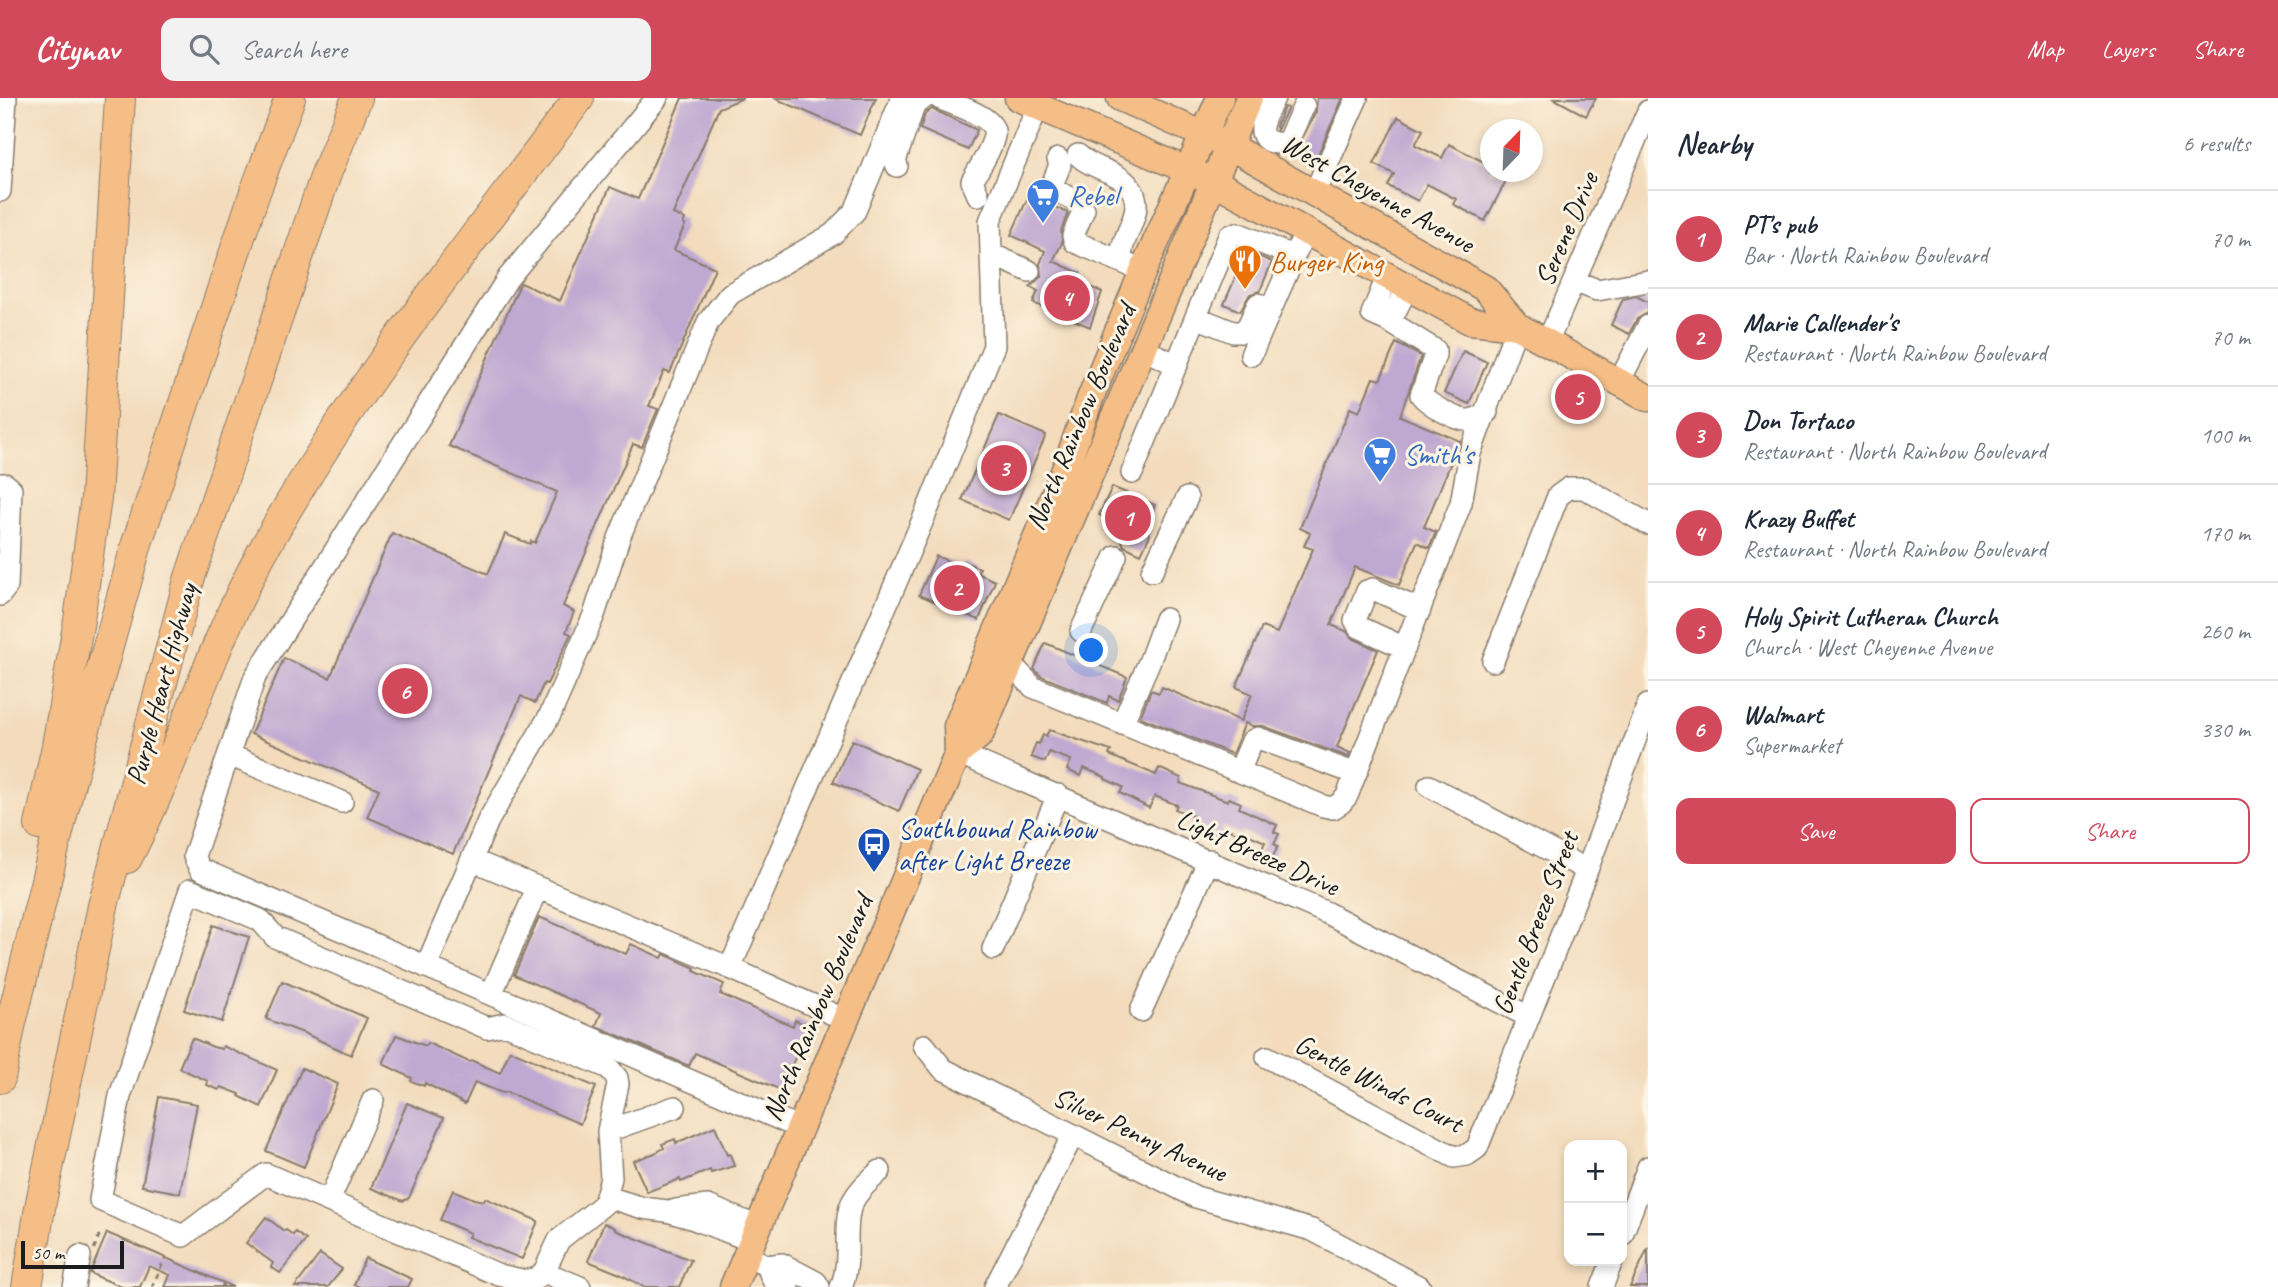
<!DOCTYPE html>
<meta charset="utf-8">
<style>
:root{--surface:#fff;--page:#f2f2f3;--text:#1f2937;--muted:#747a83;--line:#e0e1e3;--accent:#d1495b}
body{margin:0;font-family:Caveat,sans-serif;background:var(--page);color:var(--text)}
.controls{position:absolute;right:21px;bottom:21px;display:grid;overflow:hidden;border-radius:14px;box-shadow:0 4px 10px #0003}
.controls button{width:63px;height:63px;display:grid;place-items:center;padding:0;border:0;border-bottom:2px solid var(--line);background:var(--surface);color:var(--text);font:35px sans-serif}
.compass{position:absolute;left:1480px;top:21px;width:63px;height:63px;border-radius:50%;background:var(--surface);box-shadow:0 4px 10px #0003;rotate:23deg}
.scale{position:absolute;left:21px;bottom:18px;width:103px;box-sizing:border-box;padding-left:7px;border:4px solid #1c1c1c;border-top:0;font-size:19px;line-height:24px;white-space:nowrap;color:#1c1c1c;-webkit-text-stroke:5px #fcf5e5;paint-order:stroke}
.you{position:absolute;left:1092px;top:553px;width:24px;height:24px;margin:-18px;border:5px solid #fff;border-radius:50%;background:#1a73e8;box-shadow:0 0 0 10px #1a73e833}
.badge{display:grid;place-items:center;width:46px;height:46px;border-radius:50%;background:var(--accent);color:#fff;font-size:23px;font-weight:700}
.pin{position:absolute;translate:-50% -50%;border:4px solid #fff;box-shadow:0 2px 7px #0006}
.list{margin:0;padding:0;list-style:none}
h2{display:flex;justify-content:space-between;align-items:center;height:91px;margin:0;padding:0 28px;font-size:30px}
h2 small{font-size:23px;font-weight:400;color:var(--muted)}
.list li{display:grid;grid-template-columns:46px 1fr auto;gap:21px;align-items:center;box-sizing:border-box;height:98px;padding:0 28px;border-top:2px solid var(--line)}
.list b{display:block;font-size:26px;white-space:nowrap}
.list p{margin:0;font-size:23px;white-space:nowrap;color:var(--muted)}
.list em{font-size:23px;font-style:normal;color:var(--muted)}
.actions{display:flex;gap:14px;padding:21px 28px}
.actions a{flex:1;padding:16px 0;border:2px solid var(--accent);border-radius:14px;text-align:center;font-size:24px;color:var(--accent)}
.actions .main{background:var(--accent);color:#fff}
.icon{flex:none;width:38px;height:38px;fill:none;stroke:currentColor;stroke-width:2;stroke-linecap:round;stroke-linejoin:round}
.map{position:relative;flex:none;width:1648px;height:1189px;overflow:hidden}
header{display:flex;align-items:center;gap:42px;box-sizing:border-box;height:98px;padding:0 35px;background:var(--accent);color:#fff}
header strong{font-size:33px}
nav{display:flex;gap:38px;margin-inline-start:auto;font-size:24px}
.search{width:490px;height:63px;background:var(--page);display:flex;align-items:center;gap:18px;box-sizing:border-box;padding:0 24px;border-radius:14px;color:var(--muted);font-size:26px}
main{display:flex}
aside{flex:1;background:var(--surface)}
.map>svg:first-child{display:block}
</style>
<header>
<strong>Citynav</strong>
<div class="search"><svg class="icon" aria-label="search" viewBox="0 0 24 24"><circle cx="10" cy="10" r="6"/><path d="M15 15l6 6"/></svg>Search here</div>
<nav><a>Map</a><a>Layers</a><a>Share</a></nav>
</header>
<main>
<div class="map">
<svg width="1648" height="1189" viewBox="0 0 1648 1189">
<rect width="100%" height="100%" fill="#fcf5e5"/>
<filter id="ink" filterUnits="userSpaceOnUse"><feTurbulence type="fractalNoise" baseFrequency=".0143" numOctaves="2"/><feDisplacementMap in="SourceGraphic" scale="14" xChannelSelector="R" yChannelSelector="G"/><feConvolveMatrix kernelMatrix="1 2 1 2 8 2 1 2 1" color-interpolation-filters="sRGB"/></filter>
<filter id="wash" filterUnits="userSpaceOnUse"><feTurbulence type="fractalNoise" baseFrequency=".00686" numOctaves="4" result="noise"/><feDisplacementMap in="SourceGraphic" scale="28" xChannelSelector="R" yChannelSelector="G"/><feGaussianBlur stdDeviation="1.57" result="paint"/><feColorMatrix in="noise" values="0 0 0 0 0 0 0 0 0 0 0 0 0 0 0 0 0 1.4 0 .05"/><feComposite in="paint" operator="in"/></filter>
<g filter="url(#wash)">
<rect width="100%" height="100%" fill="#f3dbbc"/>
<g id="blocks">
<!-- building -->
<path fill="#bfa8d1" d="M682,0h61l-24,10 -46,106 12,5 -2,5 2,1 -11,25 41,18 -45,105 -6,-2 -15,35 9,3 -16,38 -9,-3 -70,162 11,6 -8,20 5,2 -24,50 -3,-1 -9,20 -14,-7 -68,158 -86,-37 12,-28 -128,-55 33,-76 46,20 62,-145 96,41 17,-40 25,10 1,-3 4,2 22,-51 -108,-46 70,-160 2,-3 39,18 50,-114 28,12z
M774,0h102l-16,37z
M1317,0h26l-27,61 -20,-9 20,-38z
M1553,0h43l-10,18z
M1284,9l4,1 -11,22 -1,-4z
M932,11l45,21 -9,20 -48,-21 5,-15z
M1398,19l25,13 -8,15 27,13 7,-14 41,21v7h13l6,3 -24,46 -32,-17 3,-5 -29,-15 -9,17 -30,-15 6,-12 -20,-10z
M1029,97l39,18 -7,18 1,12 -9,18 27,12 -4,8 26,11 -12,35 -57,-24 5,-12 -8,-4 11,-11 -1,-12 5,-13 -34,-16z
M1249,154l23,10 -12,29 -10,3 -10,17 -16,-7 12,-28 3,1z
M1636,198l12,6v11l-11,6 -8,15 -18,-9 12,-26z
M1396,245l25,13 -21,60 60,25 -36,86 12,5 -7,16 -12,-6 -18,43 -44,-18 -24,58 15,6 8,8 24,11 -41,97 13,6 -2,4 -85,-31h-11l-7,-3 -13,31 -92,-37 11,-27 8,3 3,-6 79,34 11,-27 -16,-7 26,-60 15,6 36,-84 -9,-3 6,-13 -10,-5 50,-120 9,4 14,-34 7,2z
M1463,253l24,11 -18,42 -25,-11z
M999,317l47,20 -37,85 -47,-20z
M1112,389l43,18 -9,21 4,9 -9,19 -17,-8 -10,-25 -15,-6z
M936,458l26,11 2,-5 16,6 -3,5 18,8 -16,39 -60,-25z
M1045,545l82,34 -9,23 -9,-4 -2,7 -66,-27 -7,-7z
M1049,632l62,21 -2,4 47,20 3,-7 22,10 -1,5 48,18 1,-3 12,5 -2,5 38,17 -3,7 5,2 -5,10 4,2 -6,13 -12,-6 5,-11 -24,-11 -1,3 -17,-7 -3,8 -18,-6 -12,-5 3,-8 -18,-7 2,-4 -22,-9 -6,12 -29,-15 3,-6 -18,-8v-2l-21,-9 -3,8 -14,-6 4,-10 -22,-8 -4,10 -14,-5 5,-14 3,1 4,-9 3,1z
M852,642l65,29 -18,42 -66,-29z
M539,819l87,37 5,-10 31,14 2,-4 31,14 -1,3 30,13 -4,10 73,32 2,-6 14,6 -28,64 -86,-37 -6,13 -93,-40 5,-13 -87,-38z
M213,827l36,12 -27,85 -38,-12z
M282,883l85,37 -16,37 -45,-21 -40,-15z
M396,937l30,11 2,-3 41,19 4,-1 27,12 10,-23 86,37 -16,37 -73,-32 -5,1 -27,-11 -10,22 -40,-21 -1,3 -13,-5 1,-3 -29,-14z
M192,940l21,9 9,2 1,-3 54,24 -16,37 -22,-11 1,-2 -19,-7 -2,3 -12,-5 1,-4 -29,-13z
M302,970l36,16 -34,83 -38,-16z
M159,999l38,7 -17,89 -38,-7z
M407,1005l37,15 -35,80 -6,3 -32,-13z
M715,1028l12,29 3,-1 4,12 -23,7 -1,-3 -29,12 -1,-3 -33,13 -14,-31 22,-8 9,-5 -2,-4 13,-5 1,4z
M453,1092l21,9 10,2 1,-3 53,23 -16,38 -54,-22 2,-4 -30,-13z
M266,1119l18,14 2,-1 7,5 2,-3 11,8 -26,33 -9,-6 2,-4 -27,-20z
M604,1125l11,5v2l76,30 -12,27h-35l-24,-13 -32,-13z
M107,1135l43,18 83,36h-68l5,-12 -21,-9 -9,21h-18l-28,-12 -4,-2z
M1648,1150v39h-18z
M320,1156l22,15 -14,18h-33z
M365,1160l47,21 -4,8h-48l-6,-2z"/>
</g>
</g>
<g filter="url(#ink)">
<use href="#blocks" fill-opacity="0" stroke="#887c6c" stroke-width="2"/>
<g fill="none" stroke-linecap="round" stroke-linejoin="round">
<defs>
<path id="minor" d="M657,0l-149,180 -253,399 -61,179 6,13 600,259
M939,0c14,7 59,18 55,38 -3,15 -15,32 -22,45l6,14
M1274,0c-6,13 -23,38 -2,44 7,2 10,2 16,-2l16,-34
M1078,57c16,16 44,15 55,37 12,23 -16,47 -11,70
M1058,61l2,6 -8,20 2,5 27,13 3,6 -11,27 2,6 68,29
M897,68l-2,-5 19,-55 10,-8
M0,93l6,-93
M1314,96l43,-96
M991,156l38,17
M1388,177l-16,39 18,8 45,28v5l-14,40c7,9 33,24 45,25 8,1 14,-4 21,-8
M1574,183l23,9 51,-9
M1196,219l37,15h9l6,-6 10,-22
M1390,224l18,-36
M1547,245l101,-232
M1143,251l34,16
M1251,257l48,-110
M1619,284l29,-56
M1132,375l97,-237 8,-3 56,23
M0,386h5l6,5 -4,97 -7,9
M1152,473l35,-73
M1081,533l35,-75
M1405,550l-46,-21 -4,-7 12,-29 6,-2 47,21
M1493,563l65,-165 11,-8h15l64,36
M1010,565l23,24 290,119 10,2 8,-5 6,-7 114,-293 9,-50 47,-127
M1122,626l28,-64 15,-41
M958,655l369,160 202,104
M229,657l113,47
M1234,672l7,-3 11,-26 6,-3 93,34 7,-3
M1429,688l158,84
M472,762l258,108 116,52
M190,792l70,30 15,17 212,91 18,-4 104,44 8,10 1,6 -10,47 3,47 -7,26 -45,36 -15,32 -7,6 -11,3 -27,-6 -233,-101 -83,62 -83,-36 20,-104z
M993,851l65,-154
M426,869l62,-146 62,-106 44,-100 25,-77 89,-216 22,-28 103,-60 22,-23 47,-113
M730,870l198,-460 66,-162 -4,-125 48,-115
M497,899l-4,-7 43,-99 6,-2
M1141,913l68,-151
M924,947l19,24 253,128 116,33 108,57
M1267,959l187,100 13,-2 10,-7 110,-278 61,-165
M608,1033l67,-24
M607,1099l36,11 24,3 24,7 61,23
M329,1103l44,-101
M676,1112l32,-4 50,21
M1622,1137l26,-68
M746,1157l21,11 15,-2 34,18 3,5
M767,1168l6,14 15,7
M544,1174l36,15
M74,1189l6,-31
M841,1189c12,-29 1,-58 10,-82 6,-14 18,-24 29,-34
M995,1189l78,-152
M1602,1189l10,-26"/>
<path id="major" d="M1018,0l195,83 257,140 47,5
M1120,0l109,48 257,143 31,37 131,72
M958,655l22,-18 269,-637
M733,1189l225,-534 -1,-27 109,-259 25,-71 52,-125 77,-173"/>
<path id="highway" d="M40,727l17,-79 22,-126 17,-122 24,-400
M127,760c50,-97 80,-203 132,-300 89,-164 209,-311 320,-460
M0,980l10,-51 61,-248 66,-236 117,-348 36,-97
M27,1189l14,-85 62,-296 86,-326 137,-406 31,-76"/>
</defs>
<!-- minor casing -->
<use href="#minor" stroke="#887c6c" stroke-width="24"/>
<!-- major casing -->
<use href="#major" stroke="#887c6c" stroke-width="29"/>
<!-- highway casing -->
<use href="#highway" stroke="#887c6c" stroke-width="32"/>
<!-- path -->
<path stroke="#887c6c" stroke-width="2.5" stroke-dasharray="5 5" stroke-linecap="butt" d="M94,1151l7,-18
M152,1189l13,-29
M222,1189l1,-3"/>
<!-- minor -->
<use href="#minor" stroke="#fff" stroke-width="21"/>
<!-- major -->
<use href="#major" stroke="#f6be87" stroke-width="26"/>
<!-- highway -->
<use href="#highway" stroke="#f6be87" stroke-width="30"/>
</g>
</g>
<!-- icons -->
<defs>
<symbol id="supermarket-pin" viewBox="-11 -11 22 30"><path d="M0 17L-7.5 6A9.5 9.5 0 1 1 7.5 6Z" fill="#3f7fe0" stroke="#fcf5e5"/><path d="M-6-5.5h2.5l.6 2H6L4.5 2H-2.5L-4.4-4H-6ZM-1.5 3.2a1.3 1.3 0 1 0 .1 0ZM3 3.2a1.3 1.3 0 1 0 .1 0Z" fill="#fff"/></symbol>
<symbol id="restaurant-pin" viewBox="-11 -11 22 30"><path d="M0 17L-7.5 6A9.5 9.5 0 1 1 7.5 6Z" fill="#e8710a" stroke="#fcf5e5"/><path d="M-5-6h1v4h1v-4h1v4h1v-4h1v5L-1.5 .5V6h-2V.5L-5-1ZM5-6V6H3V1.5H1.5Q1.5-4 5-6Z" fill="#fff"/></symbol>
<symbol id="bus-pin" viewBox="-11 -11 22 30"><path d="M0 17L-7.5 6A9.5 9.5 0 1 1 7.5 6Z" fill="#1a4fb4" stroke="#fcf5e5"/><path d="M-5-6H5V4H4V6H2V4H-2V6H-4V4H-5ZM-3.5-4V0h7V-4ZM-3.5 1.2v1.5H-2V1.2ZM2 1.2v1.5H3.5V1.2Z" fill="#fff"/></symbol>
</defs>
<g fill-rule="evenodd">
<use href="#supermarket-pin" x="1024" y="78" width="38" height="52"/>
<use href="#restaurant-pin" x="1226" y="144" width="38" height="52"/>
<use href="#supermarket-pin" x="1361" y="337" width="38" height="52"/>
<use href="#bus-pin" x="855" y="727" width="38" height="52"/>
</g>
<g text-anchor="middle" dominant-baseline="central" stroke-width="6" stroke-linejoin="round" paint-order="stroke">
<!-- street labels -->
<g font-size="28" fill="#1c1c1c" stroke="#fcf5e5">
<text transform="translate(1378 95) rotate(29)">West Cheyenne Avenue</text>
<text transform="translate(1566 131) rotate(-67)">Serene Drive</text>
<text transform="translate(1080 319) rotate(-67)">North Rainbow Boulevard</text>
<text transform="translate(161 586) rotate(-75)">Purple Heart Highway</text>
<text transform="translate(1258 754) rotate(24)">Light Breeze Drive</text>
<text transform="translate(1535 825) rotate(-69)">Gentle Breeze Street</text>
<text transform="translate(817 910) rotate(-67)">North Rainbow Boulevard</text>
<text transform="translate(1379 985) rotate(27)">Gentle Winds Court</text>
<text transform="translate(1140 1036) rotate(25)">Silver Penny Avenue</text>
</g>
<!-- shop labels -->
<g font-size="28" fill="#366cbe" stroke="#fcf5e5" text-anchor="start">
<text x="1068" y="97">Rebel</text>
<text x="1404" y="356">Smith's</text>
</g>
<!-- food labels -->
<g font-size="28" fill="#c56008" stroke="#fcf5e5" text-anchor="start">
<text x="1270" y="163">Burger King</text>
</g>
<!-- transit labels -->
<g font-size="28" fill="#164399" stroke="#fcf5e5" text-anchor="start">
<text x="898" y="730">Southbound Rainbow<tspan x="898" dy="32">after Light Breeze</tspan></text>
</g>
</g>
</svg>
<div class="controls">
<button>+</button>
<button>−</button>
</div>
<svg class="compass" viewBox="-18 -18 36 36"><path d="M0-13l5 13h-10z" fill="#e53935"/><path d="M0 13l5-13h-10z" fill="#747a83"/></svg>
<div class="scale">50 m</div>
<div class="you"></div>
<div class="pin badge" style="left:1128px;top:420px">1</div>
<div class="pin badge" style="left:957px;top:490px">2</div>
<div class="pin badge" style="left:1004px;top:370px">3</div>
<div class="pin badge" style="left:1067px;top:200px">4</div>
<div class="pin badge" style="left:1578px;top:299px">5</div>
<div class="pin badge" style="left:405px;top:593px">6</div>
</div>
<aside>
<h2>Nearby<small>6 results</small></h2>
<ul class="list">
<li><span class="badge">1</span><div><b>PT's pub</b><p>Bar · North Rainbow Boulevard</p></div><em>70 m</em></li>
<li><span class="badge">2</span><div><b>Marie Callender's</b><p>Restaurant · North Rainbow Boulevard</p></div><em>70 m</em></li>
<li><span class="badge">3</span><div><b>Don Tortaco</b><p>Restaurant · North Rainbow Boulevard</p></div><em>100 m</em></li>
<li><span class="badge">4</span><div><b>Krazy Buffet</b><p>Restaurant · North Rainbow Boulevard</p></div><em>170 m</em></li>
<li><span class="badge">5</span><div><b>Holy Spirit Lutheran Church</b><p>Church · West Cheyenne Avenue</p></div><em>260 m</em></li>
<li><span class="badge">6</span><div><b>Walmart</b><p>Supermarket</p></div><em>330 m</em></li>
</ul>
<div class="actions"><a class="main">Save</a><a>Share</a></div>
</aside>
</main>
